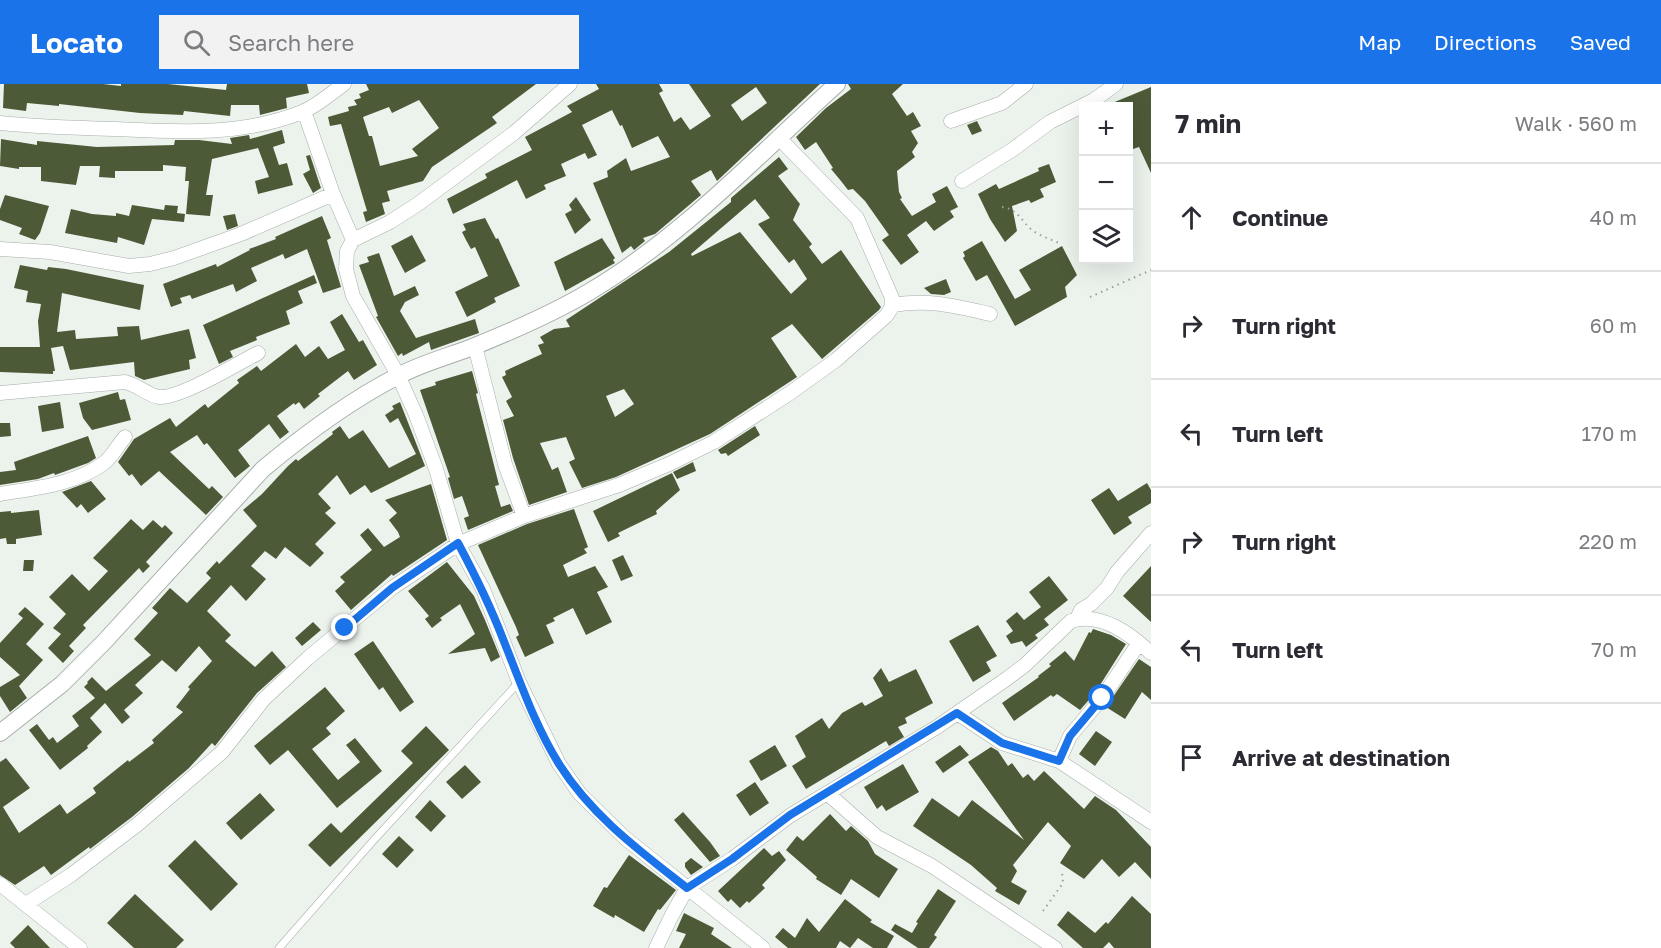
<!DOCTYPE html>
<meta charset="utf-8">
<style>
:root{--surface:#fff;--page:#f2f2f3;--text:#2b2b33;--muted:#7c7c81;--line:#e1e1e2;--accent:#1a73e8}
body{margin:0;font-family:"Golos Text",sans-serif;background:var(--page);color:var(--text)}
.controls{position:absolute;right:18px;top:18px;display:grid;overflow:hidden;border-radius:0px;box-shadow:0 6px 24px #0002}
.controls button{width:54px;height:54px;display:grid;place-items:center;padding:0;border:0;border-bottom:2px solid var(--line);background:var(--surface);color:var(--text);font:30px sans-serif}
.stop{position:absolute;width:18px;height:18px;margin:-14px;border:4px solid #1a73e8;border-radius:50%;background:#fff}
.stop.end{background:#1a73e8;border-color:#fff;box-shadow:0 2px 6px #0008}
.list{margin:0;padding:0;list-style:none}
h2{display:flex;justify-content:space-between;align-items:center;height:78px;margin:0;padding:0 24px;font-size:26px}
h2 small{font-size:20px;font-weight:400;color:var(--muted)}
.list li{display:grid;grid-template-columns:39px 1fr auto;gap:18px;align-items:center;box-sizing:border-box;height:108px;padding:0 24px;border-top:2px solid var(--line)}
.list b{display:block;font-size:22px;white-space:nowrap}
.list em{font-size:20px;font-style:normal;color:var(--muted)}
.icon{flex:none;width:33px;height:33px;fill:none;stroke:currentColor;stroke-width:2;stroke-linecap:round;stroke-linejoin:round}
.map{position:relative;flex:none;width:1151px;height:864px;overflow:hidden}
header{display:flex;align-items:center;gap:36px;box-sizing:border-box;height:84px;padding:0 30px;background:var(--accent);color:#fff}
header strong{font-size:28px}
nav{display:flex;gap:33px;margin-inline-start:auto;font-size:21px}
.search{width:420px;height:54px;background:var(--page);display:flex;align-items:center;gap:15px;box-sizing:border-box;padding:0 21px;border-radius:0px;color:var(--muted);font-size:22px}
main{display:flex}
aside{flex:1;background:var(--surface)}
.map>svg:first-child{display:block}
</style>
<header>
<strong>Locato</strong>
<div class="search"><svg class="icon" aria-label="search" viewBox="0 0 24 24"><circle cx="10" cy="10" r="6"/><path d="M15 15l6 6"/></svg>Search here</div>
<nav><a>Map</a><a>Directions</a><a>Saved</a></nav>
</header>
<main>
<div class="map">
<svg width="1151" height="864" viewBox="0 0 1151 864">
<rect width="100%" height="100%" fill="#ecf3ed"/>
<!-- building -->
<path fill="#4c5a38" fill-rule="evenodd" d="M4,0h99l18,2v-2h47l58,6 1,-6h80l2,9 -23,5 1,10 -27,7 -1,-10h-28l-1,11 -46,-5 -1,4 -43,-2 -81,-9v2l-32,-3 -1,8 -23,-3z
M366,0h170l-44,33 5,6 -65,44 -9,14 -36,10 3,10 -8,2 3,11 -19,8 -3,-10 4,-1 -26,-87 -11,2 -2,-9 21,-6 -1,-4 9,-2 -3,-5 7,-2 -2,-4 10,-4zM419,16l20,28 -27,21 6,7 -38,10 -8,-30h-3l-6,-19 26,-10 3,6z
M596,0h63l4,7 -4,2 15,29 7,-5 9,13 21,-14 -22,-32h131l-103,97 -6,-11 -20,11 10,14 -46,39 -12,4 2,3 -11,9 -3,-4 -9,7 -29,-70 15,-6 -1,-6 19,-13 5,13 39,-14 -12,-21 -26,12 -10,-23 -2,1 -8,-16 -30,15 15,30 -9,4 -3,-6 -24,11 5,12 -22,9 2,4 -20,10 -9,-19 -64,34 -6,-15 40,-21 -2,-4 47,-24 -7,-13 47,-25 -5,-6 32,-17zM756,3l11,16 -25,18 -11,-16z
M848,0h55l-11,10 15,22 6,-4 8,14 -10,5 7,12 -6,9 3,5 -18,14 2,21 3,6 -2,1 12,17 24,-14 -4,-8 15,-8 11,21 -8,4 4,6 -20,14 -8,-10 -19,14 12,17 -18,13 -19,-25 7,-5 -24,-34 -12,-12 -5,1 -7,-9 -10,-12 2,-1 -17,-26 -11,8 -9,-13 30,-29 25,-19z
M1151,3v86l-12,-26 -6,2 -5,-9v-34h-23z
M977,37l5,10 -10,4 -5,-10z
M282,46l3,13 -12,4 6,18 8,-2 6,22 -35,9 -3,-13 14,-4 -11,-29 -46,11 -6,36h7l-3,21 -24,-2 3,-33h-4l1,-14 -23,-2v6h-48v7l-16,-1 1,-11h-20l-4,19 -35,-4v-14h-22v2l-19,-3 1,-27 36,6v-4l60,6 77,-2 1,-5h24l33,4 -2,-6 19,-3 1,4z
M310,71l11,33 -8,5 -10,-19 7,-4 -4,-14z
M779,73l9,12 -10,7 22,28 -7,16 19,24 -3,3 13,17 19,-14 40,57 -2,3 -57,49 -30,-35 -21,14 26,39 -87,57 -94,43 -34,11 -13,-26 6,-3 -9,-22 -26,6 12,27 6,-3 9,25 -38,13 -16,-47 -10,-38 11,-4 -8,-15 6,-4 -10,-20 4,-2 -1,-4 37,-17 -4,-9 6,-2 -4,-6 14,-8 16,-2 -4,-7 103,-68 62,-50v-4zM755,115l15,19 -12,6 31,39 5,-4 13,20 -16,15 -51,-62 -48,24 -1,-2zM624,305l10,15 -19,13 -9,-21z
M1049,80l7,18 -16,7 4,8 -13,6 -2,-3 -17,6 5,25 -12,11 -15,-23 -12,-25 18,-10 3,5 40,-18 -1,-3z
M5,111l44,11 -9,27 -5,7 -16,-6 3,-6 -22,-8v-11z
M576,113l15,23 -16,14 -10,-20 7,-4 -3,-5z
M132,121l32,5 1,-5 13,1 -1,7 8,1 -1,8 -32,-3 -8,26 -26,-8 -1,6 -52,-10 6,-24 21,5 24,2v-3l13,3z
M235,130l3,12 -11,4 -4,-14z
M322,132l9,22 -4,2 14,47 -18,6 -16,-44 -22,10 -2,-5 -32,14 6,13 -21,11 -3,-8 -41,15 -2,-4 -10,3 2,5 -11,4 -8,-23 53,-20 1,3 33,-17 -1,-1 27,-10 -1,-2z
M485,134l11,21 2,-1 22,48 -26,12 2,4 -29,15 -12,-25 33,-16 -13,-29 -4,2 -5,-9 -4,-8 4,-2 -3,-6z
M412,151l14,26 -21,12 -14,-27z
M602,154l13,20 -2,2 2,3 -50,28 -11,-29z
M982,157l33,58 16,-9 -12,-20 43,-24 15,29 -12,12 2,10 -52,29 -28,-51 -11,6 -13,-23 2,-2 -2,-4z
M379,169l15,43 21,-10 4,9 -14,7 -5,9 16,27 59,-19 4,14 -48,17 -2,-8 -26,14 -1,-3 -4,3 -22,-39 2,-1 -19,-51 10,-3 -2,-5z
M20,181l27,5 1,-3 18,2 78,16 -4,25 -78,-17 -5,39 18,-2 1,9 42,-3 -1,-9 22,-1 2,14 48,-11 7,29 -7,2 1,9 -46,11 -9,-4 -1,-14 -64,8 -7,-24 -12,2 4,23h-2v3l-53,-2v-25h40l-2,-26 3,-17 -15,-2 2,-11 -14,-3z
M314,191l3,8 -19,8 5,12 -17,8 4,13 -34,13 1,3 -27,11 3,6 -14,7 -16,-39z
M946,195l5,13 -7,3 -13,-1 -7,-6z
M342,230l17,28 4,-2 14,25 -23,15 -6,-9 -30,23 2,2 -16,13 -5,-7 -4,3 -1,-2 -17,13 12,16 -9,7 -11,-15 -31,26 12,16 -15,12 -28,-35 -3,2 -7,-10 -27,17 39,37 3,-3 11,11 -17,18 -47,-44 -18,15 -9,-12 -3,2 -11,-14 16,-23 36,-21 6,9 29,-23 3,4 31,-25 -2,-3 20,-14 4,5 35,-27 9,13 14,-11 9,13 17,-9 -15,-28z
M472,287l6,22 -2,1 23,91 -4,1 6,21 9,-3 3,7 -45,19 -4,-12 5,-2 -7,-20 -8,3 -6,-21 2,-1 -30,-87 16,-5 -1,-3z
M118,308l2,8 5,-1 6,21 -39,10 -9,-12 -4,-15z
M60,318l4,26 -22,4 -4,-26z
M400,318l25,64 -54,27 -6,-8 -15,10 -13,-20 -19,19 13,14 -6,5 11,10 -21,21 9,9 -14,14 -25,-20 -9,12 -11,-8 -14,15 15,13 -20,22 -15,-16 -24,26 24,24 -6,6 30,26 17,-16 14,16 -29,26 -42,53 -3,-3 -23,25 -57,49 -42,32 -1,-2 -38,28 -7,-9 -29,19 -15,-10v-113l6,-4 24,30 -27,19 16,26 41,-29 7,10 29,-21 -3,-5 35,-28 1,2 25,-19 -2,-3 31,-28 -7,-5 14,-18 -2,-2 24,-26 -13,-15 -23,26 -14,-12 -27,25 8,8 -19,17 6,7 -8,7 -17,-21 -15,15 12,14 -15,14 1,2 -28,22 -31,-40 8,-6 12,16 4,-3 4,6 22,-17 -7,-10 23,-18 -11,-11 4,-4 -1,-1 5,-5 14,14 45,-36 -17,-16 24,-26 -6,-5 18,-20 17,15 24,-25 -5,-5 11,-12 2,3 38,-38 -14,-16 19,-16 26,-28 8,-7 2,2 35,-27 -1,-2 8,-6 9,13 14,-9 26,38 27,-14 -18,-36 -8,5 -5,-8 9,-6 -2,-3z
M0,339h10l1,13 -11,1z
M755,342l5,9 -32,21 -2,-3 -5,1 -3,-4z
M88,352l8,22 -8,5 -33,12 -1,-2 -16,6 -38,6v-13l16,-2 -2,-8z
M693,378l3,9 -19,8 -4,-7z
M672,389l8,17 -24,21 1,3 -39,19 2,3 -12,6 -15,-31z
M91,397l15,18 -18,14 -7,-9 -4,4 -15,-16z
M1147,399l4,7v13l-23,14 4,6 -18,12 -23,-35 18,-12 9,13z
M431,400l16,56 -54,36 -1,-2 -41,36 -16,-19 10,-9 -5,-5 32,-27 -12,-15 8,-7 16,19 16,-10 -2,-5 -9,-12 8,-7 -12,-13z
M574,425l14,38 -4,2 3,4 -24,12 5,12 27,-11 13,21 -11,5 15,30 -26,13 -13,-27 -20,10 2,3 -9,4 8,18 -29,14 -9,-20 3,-2 -3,-8 -38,-82 49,-21z
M39,426l3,25 -26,4v5h-9l-1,-6 -6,1v-27l11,-1v2z
M131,435l12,11 10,-10 9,8 3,-3 8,8 -27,29 4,4 -7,7 -4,-5 -56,57 3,3 -17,18 5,5 -11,12 -15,-15 13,-14 -8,-6 13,-14 -17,-17 23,-23 17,17 19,-20 -15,-13z
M623,471l10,21 -12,5 -9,-21z
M24,476h10l-1,11h-10z
M447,478l27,34 11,24 15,37 -9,5 -6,-14 -37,6 27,-20 -15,-30 -20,14 2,2 -10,8 -7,-9 4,-3 -21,-25z
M1151,482v56l-28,-26z
M1049,492l19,24 -24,19 5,6 -14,10 3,3 -12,9 -4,-6 -11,3 -5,-8 7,-5 -7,-10 11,-9 7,8 17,-13 -12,-15z
M25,523l19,17 -18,20 17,16 -24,26 8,12 -17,14 -10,-16v-9l20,-12 -20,-18v-14l23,-25 -5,-4z
M313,538l8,8 -19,16 -7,-8z
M978,541l19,31 -11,6 5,9 -18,11 -24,-41z
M1093,545l18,6 15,9 -31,49 -15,17 -23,-16 -4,3 -2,-2 -37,26 -12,-18 37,-26 -1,-1 13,-10 -2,-2 16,-13 9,10 15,-29 2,1z
M373,557l41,61 -14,10 -17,-25 -4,3 -25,-36z
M1139,575l12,8v33l-9,-8 -17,27 -19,-12z
M881,584l8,14 27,-13 17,34 -28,15 2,5 -9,4 6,10 -15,9 -3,-5 -80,48 -14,-23 14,-9 -11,-21 27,-18 7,11 13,-16 20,-11 3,4 18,-10 -10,-18z
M325,603l20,24 -19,17 5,6 -19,15 26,31 22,-18 -14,-17 9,-7 27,33 -45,37 -49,-58 -18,15 -16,-19z
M426,642l23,24 -119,117 -22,-22 23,-22 10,10 72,-70 -12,-12z
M1096,647l16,11 -17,24 -16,-12z
M775,661l12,21 -26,15 -12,-20z
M960,661l9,10 -26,18 -8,-11z
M991,663l7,4 10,15 4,-3 11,15 5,-4 6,7 10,-10 40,38 11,-13 21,14 35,37v32l-16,-17 -16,15 -17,-18 -18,20 -24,-16 11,-17 -23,-24 -35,43 4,6 -6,11 16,9 -8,14 -24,-14 2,-3 -26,-23 -58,-39 19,-28 27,19 13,-17 52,40 -56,-78z
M903,680l16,28 -33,19 -4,-6 -5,4 -13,-22z
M465,681l16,17 -19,17 -16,-17z
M755,698l14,21 -19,13 -14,-21z
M260,709l15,17 -34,30 -15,-17z
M430,716l16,16 -15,16 -16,-15z
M683,728l27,30 10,14 -10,6 -36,-42z
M830,730l16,17 5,-5 17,15 7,13 23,15 -19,29 -28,-19 -10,16 -25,-16 1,-2 -31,-27 11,-14 6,5z
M399,752l15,14 -17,18 -15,-14z
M195,756l43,44 -27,27 -43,-45z
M764,764l8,8 7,-5 7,9 -24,25 3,3 -16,15 -2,-2 -7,7 -9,-9 -3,3 -10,-11z
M629,771l47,35 -16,20 -2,-1 -14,23 -29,-17 -1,3 -21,-12 11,-19 3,1z
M691,774l12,9 -12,8 -6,-8v-4z
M938,805l18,12 -22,34 3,2 -8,11h-11l-27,-18 4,-6 17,9 6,-10 -2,-1z
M135,810l49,46 -8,8h-42l-27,-25z
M1132,812l19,18v34h-37l-5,-6 -6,6h-20l-26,-23 11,-14 27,22 11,-11 2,2z
M845,815l27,21 -2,2 24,14 -7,12h-14l-15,-10 -8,10 -10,-7 -4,7h-48l-13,-11 8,-9 12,10 12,-20 12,14z
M684,829l30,15 -3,6 21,14h-53l7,-14 -10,-3z
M28,841l22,23h-35l-5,-5z"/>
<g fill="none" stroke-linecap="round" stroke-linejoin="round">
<defs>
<path id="service" d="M279,864l94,-107 146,-159"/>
<path id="minor" d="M570,0l-56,49 -96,71 -28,18 -37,18 -6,11 -1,18 7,27 45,79 18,40 20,54 22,75 25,45 36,93 40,82 21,30 45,44 138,110
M304,27l29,83 20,46
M951,37l51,-18 24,-19
M0,39c38,4 77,5 115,6 63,3 128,7 187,-17 15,-6 29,-19 42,-28
M962,97l50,-31 38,-28 44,-22 22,-16
M0,165l50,3 79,14 21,-2 24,-6 67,-24 92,-40
M893,221c36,-6 62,1 97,9
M475,262l30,118 19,52
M0,309l125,-11c13,3 24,14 34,15 20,2 78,-33 99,-44
M0,410c35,-6 74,-9 104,-31 8,-6 14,-18 21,-26
M1077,535l4,-9 10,-6 16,-16 10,-16 34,-39
M957,629l45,30 57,18 92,61
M1059,677l11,-25 32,-38 37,-55
M827,709l50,44 55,29 123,82
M0,800l80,64
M26,820l45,-29 67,-51 84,-72 42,-53 44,-41 84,-70 66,-44 66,-28 95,-31 50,-21 45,-22 76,-49 46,-33 50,-44 6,-9v-9l-35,-80 -79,-81
M656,864l16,-33 15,-27 45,-29 59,-44 146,-88 68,-47 20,-15 46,-44c30,-10 60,14 80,32"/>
<path id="tertiary" d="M0,649l62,-49 42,-42 159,-173c42,-35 86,-68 135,-93 22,-12 48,-19 72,-28 40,-16 82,-34 119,-56 93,-55 168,-136 248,-208"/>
</defs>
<!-- service casing -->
<use href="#service" stroke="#a7ada9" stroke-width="8"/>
<!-- minor casing -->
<use href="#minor" stroke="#a7ada9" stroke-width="15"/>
<!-- tertiary casing -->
<use href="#tertiary" stroke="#a7ada9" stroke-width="18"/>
<!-- path -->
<path stroke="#9a9f9b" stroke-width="2" stroke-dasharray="1.5 4.5" stroke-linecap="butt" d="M1002,123c16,2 19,14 30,23 8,6 18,9 27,13
M1090,213l61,-27
M1043,827l20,-28 -1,-11"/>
<!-- service -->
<use href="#service" stroke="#fff" stroke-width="7"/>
<!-- minor -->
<use href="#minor" stroke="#fff" stroke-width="14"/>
<!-- tertiary -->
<use href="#tertiary" stroke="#fff" stroke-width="16"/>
</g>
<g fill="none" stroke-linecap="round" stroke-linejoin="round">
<!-- route -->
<path stroke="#1a73e8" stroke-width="8" d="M345,544l47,-40 66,-45c17,32 32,62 45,96 17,42 32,87 56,125 33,52 81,87 128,124l45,-29 58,-44 167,-102 45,30 57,18 11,-25 32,-38"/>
</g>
</svg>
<div class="controls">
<button>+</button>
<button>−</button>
<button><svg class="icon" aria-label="layers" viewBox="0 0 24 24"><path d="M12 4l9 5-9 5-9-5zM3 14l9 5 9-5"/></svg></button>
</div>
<div class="stop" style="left:1102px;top:614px"></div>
<div class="stop end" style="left:345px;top:544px"></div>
</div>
<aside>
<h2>7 min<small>Walk · 560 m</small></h2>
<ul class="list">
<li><svg class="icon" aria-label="ahead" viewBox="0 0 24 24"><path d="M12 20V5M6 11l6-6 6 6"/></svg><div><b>Continue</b></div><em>40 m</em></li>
<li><svg class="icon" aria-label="right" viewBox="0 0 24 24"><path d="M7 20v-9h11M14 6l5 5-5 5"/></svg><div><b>Turn right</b></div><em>60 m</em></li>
<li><svg class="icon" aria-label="left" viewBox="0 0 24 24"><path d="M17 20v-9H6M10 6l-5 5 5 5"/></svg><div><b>Turn left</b></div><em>170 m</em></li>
<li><svg class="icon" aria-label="right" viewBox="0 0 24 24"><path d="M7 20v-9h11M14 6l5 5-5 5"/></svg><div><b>Turn right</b></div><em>220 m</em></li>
<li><svg class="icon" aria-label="left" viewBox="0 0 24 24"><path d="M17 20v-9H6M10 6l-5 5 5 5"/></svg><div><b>Turn left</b></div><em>70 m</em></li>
<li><svg class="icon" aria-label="arrive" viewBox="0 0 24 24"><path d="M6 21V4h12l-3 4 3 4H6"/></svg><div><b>Arrive at destination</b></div></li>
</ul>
</aside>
</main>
